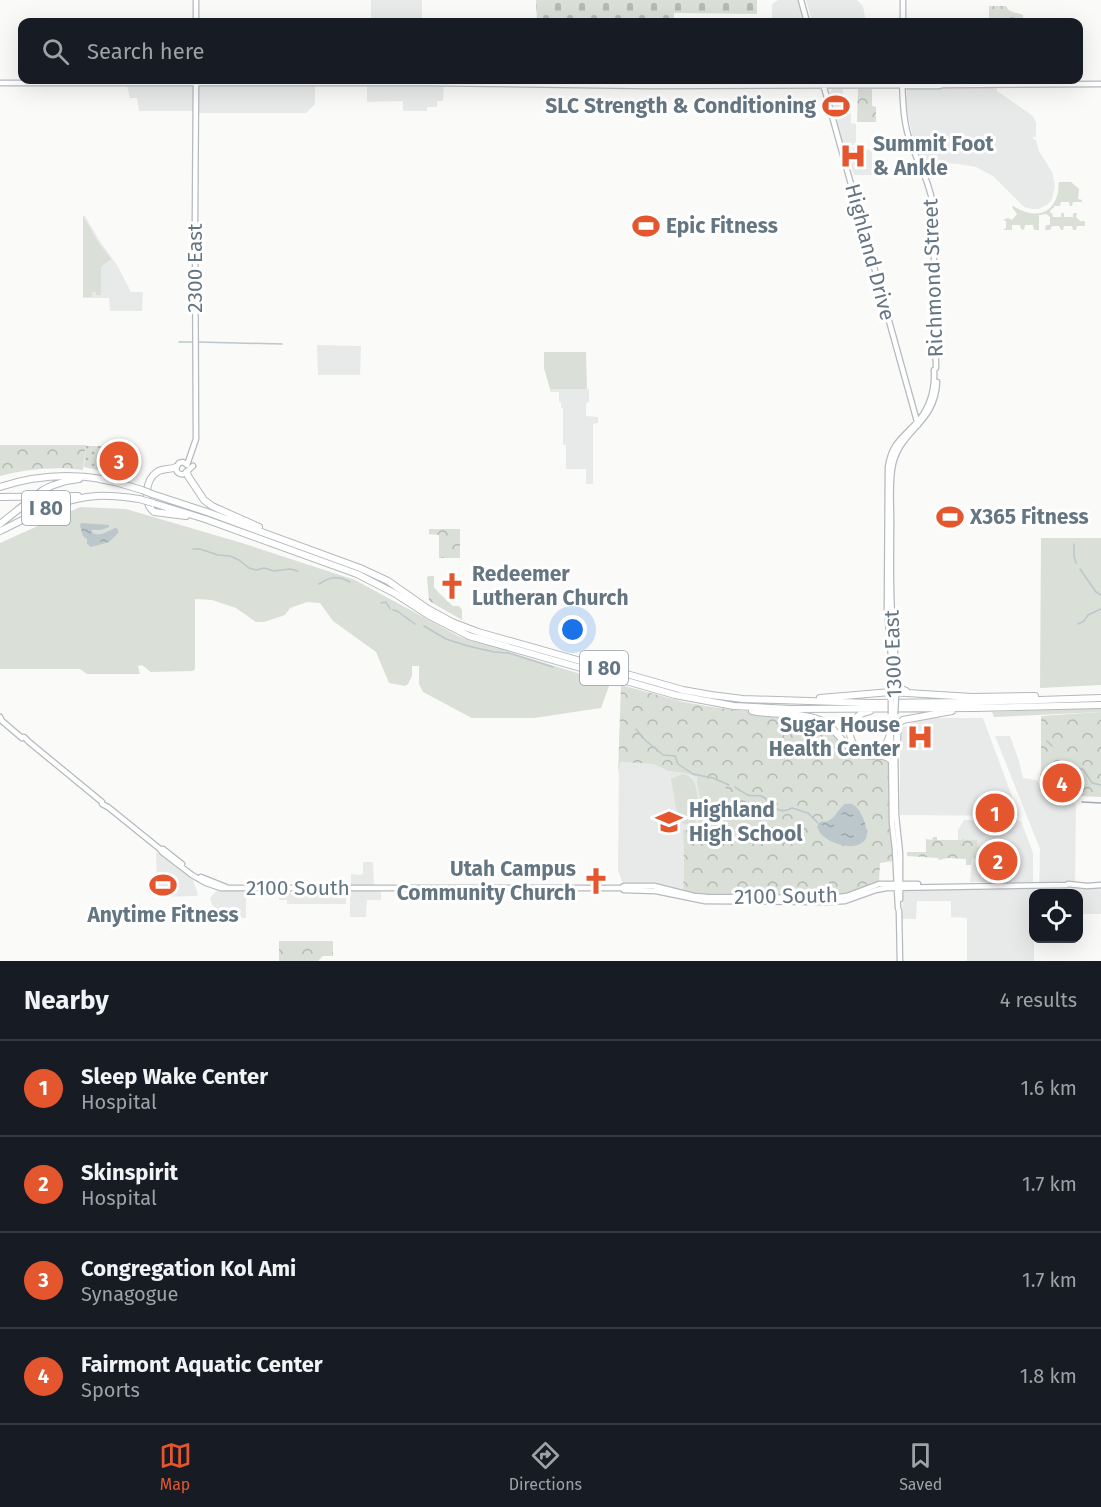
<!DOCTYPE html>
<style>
:root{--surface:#171b24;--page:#242831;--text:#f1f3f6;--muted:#9ea1a6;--line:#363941;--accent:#e4572e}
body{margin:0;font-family:"Fira Sans",sans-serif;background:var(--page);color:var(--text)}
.controls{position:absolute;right:18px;bottom:18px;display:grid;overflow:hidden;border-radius:12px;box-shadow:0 6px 24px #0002}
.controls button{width:54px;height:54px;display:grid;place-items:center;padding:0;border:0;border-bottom:2px solid var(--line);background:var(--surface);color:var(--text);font:30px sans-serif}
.you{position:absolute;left:573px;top:630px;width:21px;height:21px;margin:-15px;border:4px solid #fff;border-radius:50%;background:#1a73e8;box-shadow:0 0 0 9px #1a73e833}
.badge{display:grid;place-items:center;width:39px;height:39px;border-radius:50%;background:var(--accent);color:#fff;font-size:20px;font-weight:700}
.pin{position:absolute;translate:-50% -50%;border:3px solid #fff;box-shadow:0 2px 6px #0006}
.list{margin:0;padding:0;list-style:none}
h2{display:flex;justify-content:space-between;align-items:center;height:78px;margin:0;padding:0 24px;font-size:26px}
h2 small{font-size:20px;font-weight:400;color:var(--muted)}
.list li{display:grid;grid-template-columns:39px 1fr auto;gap:18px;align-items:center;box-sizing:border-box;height:96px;padding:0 24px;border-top:2px solid var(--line)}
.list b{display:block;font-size:22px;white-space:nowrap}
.list p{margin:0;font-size:20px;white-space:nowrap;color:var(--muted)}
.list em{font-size:20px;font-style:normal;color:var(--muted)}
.icon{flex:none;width:33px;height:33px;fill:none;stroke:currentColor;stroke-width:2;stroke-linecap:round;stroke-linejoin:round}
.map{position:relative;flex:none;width:1101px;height:961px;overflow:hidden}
.search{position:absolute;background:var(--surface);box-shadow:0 6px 24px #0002;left:18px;right:18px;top:18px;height:66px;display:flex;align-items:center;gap:15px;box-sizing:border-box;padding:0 21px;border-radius:12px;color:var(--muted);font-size:22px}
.sheet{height:462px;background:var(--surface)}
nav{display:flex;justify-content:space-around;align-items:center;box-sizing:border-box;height:84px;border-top:2px solid var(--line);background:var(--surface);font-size:16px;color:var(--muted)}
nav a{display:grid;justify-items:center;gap:3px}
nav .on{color:var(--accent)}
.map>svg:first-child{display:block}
</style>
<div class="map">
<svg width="1101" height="961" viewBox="0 0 1101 961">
<defs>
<pattern id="forest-crowns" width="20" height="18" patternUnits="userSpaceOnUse" patternTransform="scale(1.5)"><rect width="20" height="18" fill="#dadfd7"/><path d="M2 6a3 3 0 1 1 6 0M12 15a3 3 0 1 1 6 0" fill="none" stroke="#b4b9b4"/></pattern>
<pattern id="cemetery-stones" width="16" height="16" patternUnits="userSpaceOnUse" patternTransform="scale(1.5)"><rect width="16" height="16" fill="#dadfd7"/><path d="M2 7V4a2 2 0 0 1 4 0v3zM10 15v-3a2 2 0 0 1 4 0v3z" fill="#b4b9b4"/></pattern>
<pattern id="garden-dots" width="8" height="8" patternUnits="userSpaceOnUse" patternTransform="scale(1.5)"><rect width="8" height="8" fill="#dadfd7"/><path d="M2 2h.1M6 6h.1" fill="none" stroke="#b4b9b4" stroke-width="1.8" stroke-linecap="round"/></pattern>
<pattern id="water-ripples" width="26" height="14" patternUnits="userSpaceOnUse" patternTransform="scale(1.5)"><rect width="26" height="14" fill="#bbc7cb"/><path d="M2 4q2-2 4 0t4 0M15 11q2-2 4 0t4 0" fill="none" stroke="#9ca6aa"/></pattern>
</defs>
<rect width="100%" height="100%" fill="#fafaf8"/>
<!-- built -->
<path fill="#e8e9e9" d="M371,0h51v22h-51z
M778,0h20l6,22h-32v-18z
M806,0h51l6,6 3,16h-54z
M198,80h258l-12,1 -1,20h-6v6h-10v4h-24v-10l-36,1v-21h-169z
M127,86h65l2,2v23h-55l-2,-13h-7z
M199,86h116v18l-9,9h-107z
M997,87v4l36,25 3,7v14h-3v2l3,1 3,11 13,21 3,14 -3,13 -4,5 -9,5h-7l-8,-2 -31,-31 -17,-9 -17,-3 -18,-1h-8l-7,4 -12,-23 -8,-40 1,-16z
M843,88v14h8v21l5,1v21l-13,-1 -14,-50 3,-5z
M848,148l24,2v25h-18l-8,-22v-4z
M83,216h2l14,24 18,25 14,27h12l-1,19h-32l-1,-13h-26z
M317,345l44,1 -1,29h-42z
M550,389h39v13l-3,1v13l12,1v6l-5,1v60h-7v-15h-20v-24h-3v-37h-2v-6h-2v-10h-9z
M928,718h55l36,97 -2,1 -117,-1v-88l8,-1 6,-4z
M995,736h15l9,25 4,17 13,2 16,13 24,11 -1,83 26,1v26h-22l-1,-20 -39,-1 1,-44z
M619,762l34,2 15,7 16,2 42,13 -8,44h-35l1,34 -1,27 -17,-5 -21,-3 -22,1 -5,-14z
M964,820l57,1 12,32v29h-63l2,-24h13l5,-11 -13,1v-8h-19v-10z
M156,852l37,28 5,14 -1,2 -40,1z
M363,862h10l1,23h-23v-11l8,1 4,-1z
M1035,888v5l-1,1v67h-67v-43l-16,-1v-16h-34l-1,18h-14l1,-30z
M217,890l29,1v27h-32v-9l-4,-11z
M350,891h31v9h-14l-1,17h-16z
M279,892h67v12h-59v-4h-8z"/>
<!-- grass -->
<path fill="#dadfd7" d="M1059,182h12l8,7 -1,10 4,1v2h-9l-1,4h-2l-1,-4h-8l-1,4h-6v2l-3,1 -1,4h2l1,4h8v-4h3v4h9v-4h4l-1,4 4,4h5v5h-8l-1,4h-3l-1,-4h-8l-1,4h-2l-2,-4h-7l-2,4h-5l1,-5h4v-8l-4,-3 -7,1v15h-5l-1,-5h-8l-1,5 -3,-1 -1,-4h-8v5h-9l3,-2v-7l-3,-1 5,-2 4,2 5,-6 -5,-7 1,-1c17,11 37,12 44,-10 2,-5 1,-9 2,-14z
M83,216l15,26 13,17 -10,8v28h-5v-3h-4v5h-9z
M544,352h42l1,37h-37l-6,-21z
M80,507l46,2 116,34 113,37 105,57 150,46 -9,25 -67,10h-62l-49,-26 -4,-8v-18h-7v10l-4,8 -3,2 -16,-3 -13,-31 -43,-31 -13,-18 -13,-1 -17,6 -5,7 -21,7h-8l-20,-14 -24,-8 -17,-1v70l-2,2 -42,1 -9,-7 -4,1 2,8h-53l-7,-5h-80v-126z
M1041,538h60v147l-61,3z
M1101,708v4l-107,5 -2,-5z
M683,774c15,3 13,19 16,31l2,-2 -4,-21 1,-5 28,9 -8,44 -19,-1v-11c-6,8 -14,9 -21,1l-7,-40z"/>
<!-- forest -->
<path fill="url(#forest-crowns)" d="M989,6h17c3,7 10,6 17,9v7h-34z
M858,89h14v17l4,1v15h-19z
M0,445h86l-3,25c-27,-4 -57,-1 -83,6z
M429,529h31v29h-21v-23l-10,-1z
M430,576h4v11l5,6 14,13h6l3,4v10l-33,-19 -2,-24z
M621,685l63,17 22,4 37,5 28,1 41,6 16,9 25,25 29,4 7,4 1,58 3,31v12l-13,2 -1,20 -41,13h-101l-44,-2 -10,-3 1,-27 -1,-34h35l8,-44 -42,-13 -16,-2 -15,-7 -33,-2 -2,12z
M1101,712v85c-26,-1 -43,1 -61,-21l1,-6v-54z
M933,837h4v3h25l1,-2 2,2h12v7h13l1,7 -6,6v-2h-13l-1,7h-5v-6l-18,-1 -9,2 -1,-2 -31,-2v-4h19v-13l6,1z
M279,941h54v15h-10l-5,5h-39z"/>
<!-- cemetery -->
<path fill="url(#cemetery-stones)" d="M536,0h221v14l-83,-1v9h-137z"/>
<!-- garden -->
<path fill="url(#garden-dots)" d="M86,446h24v7l-7,2 -3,7 2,9 -18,-4z"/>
<!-- water -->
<path fill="url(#water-ripples)" d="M81,523l28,2v2l-8,3h-9l-1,2c8,6 16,-1 24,-4l3,1v4l-9,9 -18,5 -4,-3v-5l-4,-3 -3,-10z
M845,804c5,0 6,-1 10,2 6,4 16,27 10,34 -10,12 -34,4 -43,-5 -2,-2 -4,-6 -5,-8 4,-9 5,-3 13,-7 6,-4 9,-12 15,-16z"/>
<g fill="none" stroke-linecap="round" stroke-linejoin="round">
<!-- stream -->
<path stroke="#bbc7cb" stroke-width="1.5" d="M179,342h14
M198,342l84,2
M1074,544v12l2,7
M193,549h7l18,6 12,1 9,4 10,8 7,2 8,-2 10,3 16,-2 8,2
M1080,569l16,23 5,3
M319,584c11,-7 19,-9 31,-2
M381,603l5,-1 4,7
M393,610l4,1 18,13
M1078,624l6,-3 4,-6 13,-6
M424,626l22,13 22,7 26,6 15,1 44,14
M636,729l9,11 18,15 12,1 3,8 15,10 20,4 16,7
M1047,741l5,5
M1062,766c4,7 13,3 21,3l9,14 9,2
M1049,781l4,-6v-4l4,-4
M735,787c4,3 9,6 13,8 5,2 10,-1 15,2 11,7 14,19 29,11l16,5 10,10"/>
<!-- canal -->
<path stroke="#bbc7cb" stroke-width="3" d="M881,22h1"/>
<defs>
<path id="major" d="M801,0l6,22
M903,0v22
M196,22v-22
M822,80l96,345
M0,83h428l223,3 251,-1 5,1h31l4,-1 159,-1
M902,85l4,-2h29
M187,465l9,-26 -1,-218 1,-141
M187,465l-4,-3 -4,1 -3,5c0,4 3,7 8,6l9,-8
M896,675c0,-20 -3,-40 -4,-60 -2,-32 -1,-64 -1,-96 0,-18 -2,-37 2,-55 8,-35 42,-40 44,-82
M891,693v-37l-4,-47 1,-142c4,-25 15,-29 31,-47 12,-15 16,-31 15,-50l2,-2 -3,-162c-3,-23 -14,-41 -22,-62 -8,-21 -8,-42 -9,-64
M0,717l2,4 20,17
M891,736l1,87 3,26 3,59 1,3 1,50
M22,737h2l5,5 73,60v2l6,3 52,42 2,3 30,23 14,8 15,5h400l3,2 32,1 49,10 122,1 18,-1 31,-11 10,-2 181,-3 1,-1 19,2 14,-1
M895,743l1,72 4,38v46
M160,849h3l19,15
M201,877l25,10
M621,888l3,-2h30l40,10 13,1 123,1 17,-2 32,-12h39"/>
<path id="highway" d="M176,467c-6,3 -13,1 -19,5 -12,8 -14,31 -3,40l32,4
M187,472l1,4 16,24 8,6 47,21
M99,479l16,3 27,8
M51,486l15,-5 13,-2
M0,487c33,-11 67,-14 102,-8
M152,494l55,18 153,56 28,13 40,28 24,13 26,10 205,58 28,5 32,4 128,4 103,-1 127,-4
M0,497l78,-1
M153,503l52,16 152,55 37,19 34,22 41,21 206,59 59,11 57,3 184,-1 126,-3
M0,524l19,-15
M0,531c31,-15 61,-33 97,-35 14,-1 28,1 42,3
M896,674l3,14 7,3
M820,698l71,-6 81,5 63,-1
M752,711c23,5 54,0 74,12 12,9 20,26 34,31 11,4 23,-2 31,6
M895,745l2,-3 1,-18 5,-4 49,-9
M859,750c-16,-14 -10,-35 11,-39
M869,753c15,-1 21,-12 22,-26"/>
</defs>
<!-- major casing -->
<use href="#major" stroke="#b5babe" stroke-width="7"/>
<!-- highway casing -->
<use href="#highway" stroke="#b4b9bd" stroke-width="8"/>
<!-- major -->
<use href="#major" stroke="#fff" stroke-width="4.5"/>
<!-- highway -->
<use href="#highway" stroke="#fff" stroke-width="6"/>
<!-- tram -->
<path stroke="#a2aab0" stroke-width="1.5" d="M1082,802l19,1"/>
<defs>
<path id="major-bridge" d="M891,714v-18
M895,714l1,-18"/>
<path id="highway-bridge" d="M142,490l10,4
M139,499l14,4
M19,509l24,-19 8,-4"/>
</defs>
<!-- major-bridge casing -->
<use href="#major-bridge" stroke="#b5babe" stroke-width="7" stroke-linecap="butt"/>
<!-- highway-bridge casing -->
<use href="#highway-bridge" stroke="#b4b9bd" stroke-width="8" stroke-linecap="butt"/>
<!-- major-bridge -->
<use href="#major-bridge" stroke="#fff" stroke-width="4.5"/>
<!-- highway-bridge -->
<use href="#highway-bridge" stroke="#fff" stroke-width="6"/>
</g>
<!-- icons -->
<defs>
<symbol id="stadium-bare" viewBox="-9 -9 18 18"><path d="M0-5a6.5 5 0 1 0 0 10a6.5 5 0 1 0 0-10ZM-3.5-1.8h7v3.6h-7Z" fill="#e4572e" stroke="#fff" stroke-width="2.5" paint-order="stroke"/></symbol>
<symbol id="hospital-bare" viewBox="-9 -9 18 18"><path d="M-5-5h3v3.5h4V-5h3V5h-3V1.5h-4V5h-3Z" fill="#e4572e" stroke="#fff" stroke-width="2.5" paint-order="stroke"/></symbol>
<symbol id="church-bare" viewBox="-9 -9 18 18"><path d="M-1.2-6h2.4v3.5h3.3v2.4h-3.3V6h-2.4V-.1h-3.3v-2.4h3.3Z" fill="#e4572e" stroke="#fff" stroke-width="2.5" paint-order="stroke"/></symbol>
<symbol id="school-bare" viewBox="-9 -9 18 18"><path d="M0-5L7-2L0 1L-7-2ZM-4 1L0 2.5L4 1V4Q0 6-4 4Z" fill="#e4572e" stroke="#fff" stroke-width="2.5" paint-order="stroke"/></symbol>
</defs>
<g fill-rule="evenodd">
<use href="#stadium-bare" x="817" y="87" width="38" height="38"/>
<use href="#hospital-bare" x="834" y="137" width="38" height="38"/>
<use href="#stadium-bare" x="627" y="207" width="38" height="38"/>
<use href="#stadium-bare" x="931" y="498" width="38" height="38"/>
<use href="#church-bare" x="433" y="567" width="38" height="38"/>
<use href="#hospital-bare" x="901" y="718" width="38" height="38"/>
<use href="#school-bare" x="650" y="803" width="38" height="38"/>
<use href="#church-bare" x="577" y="862" width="38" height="38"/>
<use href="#stadium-bare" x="144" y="866" width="38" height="38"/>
</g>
<g text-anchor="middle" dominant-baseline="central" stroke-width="6" stroke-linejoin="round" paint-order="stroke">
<!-- shield labels -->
<g fill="#fff" stroke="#939fa8" stroke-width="1.5">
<rect x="22" y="491" width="48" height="34" rx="4.5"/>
<rect x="580" y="651" width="48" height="34" rx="4.5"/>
</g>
<g font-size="20" font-weight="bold" fill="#657683">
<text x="46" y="508">I 80</text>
<text x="604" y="668">I 80</text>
</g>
<!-- poi labels -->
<g font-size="21" font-weight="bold" fill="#657683" stroke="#fff" text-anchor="start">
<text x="816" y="106" text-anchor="end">SLC Strength &amp; Conditioning</text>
<text x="873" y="144">Summit Foot<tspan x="873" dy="24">&amp; Ankle</tspan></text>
<text x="666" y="226">Epic Fitness</text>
<text x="970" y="517">X365 Fitness</text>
<text x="472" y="574">Redeemer<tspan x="472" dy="24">Lutheran Church</tspan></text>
<text x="900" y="725" text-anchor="end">Sugar House<tspan x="900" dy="24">Health Center</tspan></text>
<text x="689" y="810">Highland<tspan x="689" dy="24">High School</tspan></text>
<text x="576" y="869" text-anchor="end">Utah Campus<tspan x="576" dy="24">Community Church</tspan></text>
<text x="163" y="915" text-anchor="middle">Anytime Fitness</text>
</g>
<!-- street labels -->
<g font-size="21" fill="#657683" stroke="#fff">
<text transform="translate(870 252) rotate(75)">Highland Drive</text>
<text transform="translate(195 268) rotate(-90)">2300 East</text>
<text transform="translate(933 278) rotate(-92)">Richmond Street</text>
<text transform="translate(893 654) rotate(-92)">1300 East</text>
<text x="298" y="888">2100 South</text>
<text transform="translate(786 896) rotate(-1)">2100 South</text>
</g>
</g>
</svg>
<div class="controls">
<button><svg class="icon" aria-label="locate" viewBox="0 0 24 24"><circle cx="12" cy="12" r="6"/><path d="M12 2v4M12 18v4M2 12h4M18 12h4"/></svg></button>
</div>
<div class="you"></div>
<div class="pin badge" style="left:995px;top:813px">1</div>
<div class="pin badge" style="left:998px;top:861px">2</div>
<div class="pin badge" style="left:119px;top:461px">3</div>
<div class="pin badge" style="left:1062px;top:783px">4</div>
<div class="search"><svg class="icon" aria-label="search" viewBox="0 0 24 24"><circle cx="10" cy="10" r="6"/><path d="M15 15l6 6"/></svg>Search here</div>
</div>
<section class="sheet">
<h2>Nearby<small>4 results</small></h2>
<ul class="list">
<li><span class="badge">1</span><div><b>Sleep Wake Center</b><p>Hospital</p></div><em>1.6 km</em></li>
<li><span class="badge">2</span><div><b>Skinspirit</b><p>Hospital</p></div><em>1.7 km</em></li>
<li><span class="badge">3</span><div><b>Congregation Kol Ami</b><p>Synagogue</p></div><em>1.7 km</em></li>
<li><span class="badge">4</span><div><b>Fairmont Aquatic Center</b><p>Sports</p></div><em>1.8 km</em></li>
</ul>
</section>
<nav>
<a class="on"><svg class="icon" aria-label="map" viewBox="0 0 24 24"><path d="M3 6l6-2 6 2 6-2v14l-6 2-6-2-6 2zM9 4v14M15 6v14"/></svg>Map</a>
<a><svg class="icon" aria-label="directions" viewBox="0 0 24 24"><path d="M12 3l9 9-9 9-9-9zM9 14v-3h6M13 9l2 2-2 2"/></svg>Directions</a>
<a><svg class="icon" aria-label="saved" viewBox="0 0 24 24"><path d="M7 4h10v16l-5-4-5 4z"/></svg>Saved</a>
</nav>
